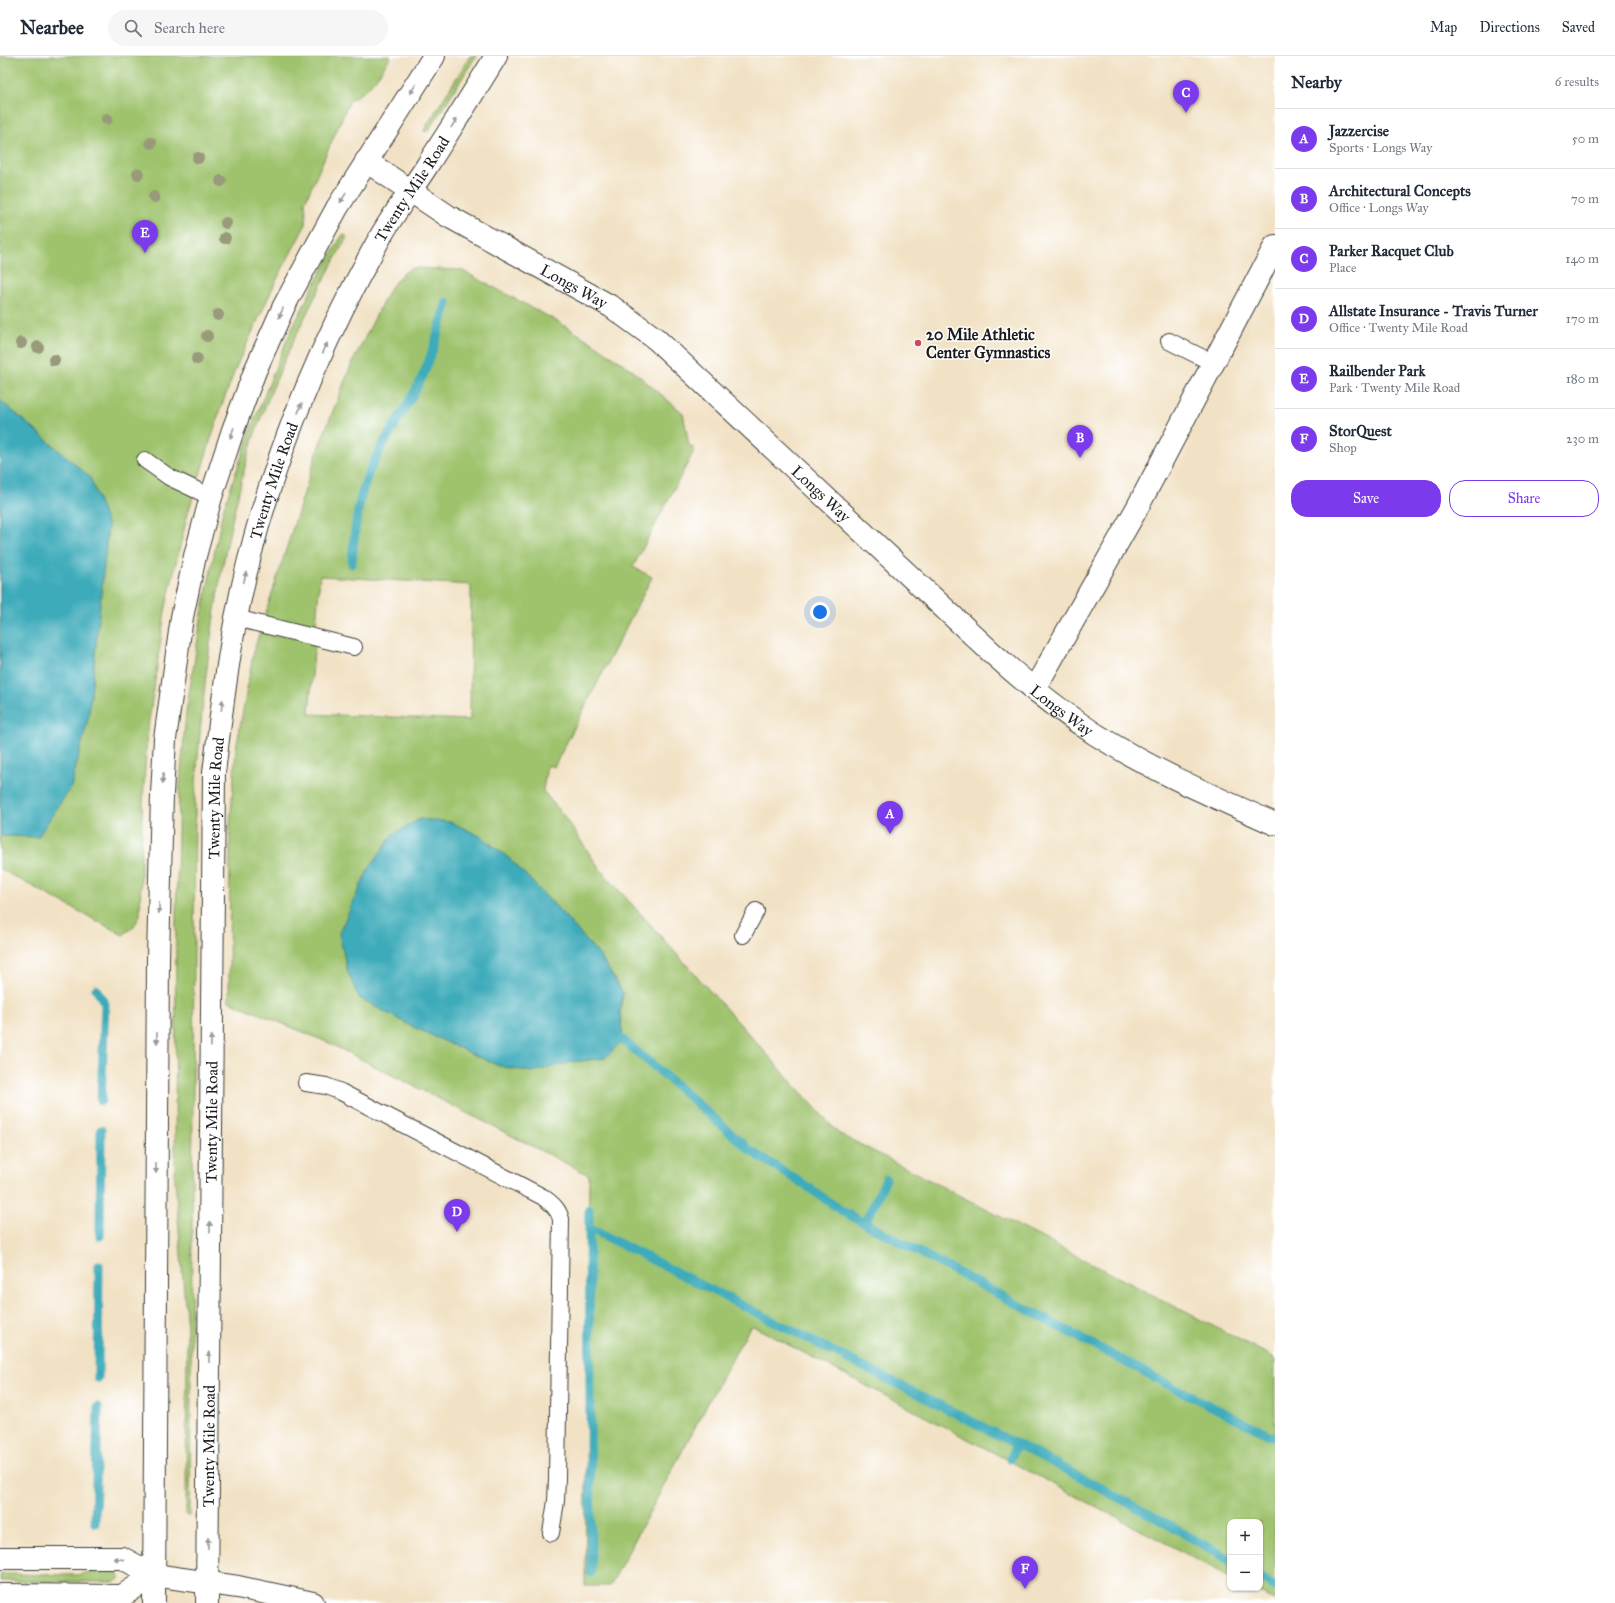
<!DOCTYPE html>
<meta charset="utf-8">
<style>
:root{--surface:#fff;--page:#f6f6f7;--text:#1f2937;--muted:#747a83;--line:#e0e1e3;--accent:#7c3aed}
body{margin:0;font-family:"IM FELL Great Primer",serif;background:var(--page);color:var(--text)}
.controls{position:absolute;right:12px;bottom:12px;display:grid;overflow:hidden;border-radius:8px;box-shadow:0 1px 3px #0004}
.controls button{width:36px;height:36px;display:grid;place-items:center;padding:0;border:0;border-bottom:1px solid var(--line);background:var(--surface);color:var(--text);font:20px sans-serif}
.you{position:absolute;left:820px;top:556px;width:14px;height:14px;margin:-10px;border:3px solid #fff;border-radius:50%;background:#1a73e8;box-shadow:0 0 0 6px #1a73e833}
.badge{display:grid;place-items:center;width:26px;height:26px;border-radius:50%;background:var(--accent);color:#fff;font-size:13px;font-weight:700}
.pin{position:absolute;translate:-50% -33px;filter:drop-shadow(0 1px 2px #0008)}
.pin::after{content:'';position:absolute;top:21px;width:14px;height:12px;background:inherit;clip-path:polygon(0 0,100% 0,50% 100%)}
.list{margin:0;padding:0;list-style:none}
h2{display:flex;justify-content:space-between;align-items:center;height:52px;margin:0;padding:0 16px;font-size:17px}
h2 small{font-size:13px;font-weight:400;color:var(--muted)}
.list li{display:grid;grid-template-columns:26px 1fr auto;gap:12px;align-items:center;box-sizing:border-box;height:60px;padding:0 16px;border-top:1px solid var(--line)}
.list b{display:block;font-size:15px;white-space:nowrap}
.list p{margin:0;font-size:13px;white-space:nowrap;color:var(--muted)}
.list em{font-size:13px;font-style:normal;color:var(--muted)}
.actions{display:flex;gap:8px;padding:12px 16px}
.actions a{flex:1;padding:9px 0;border:1px solid var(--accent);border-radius:16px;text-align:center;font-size:14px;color:var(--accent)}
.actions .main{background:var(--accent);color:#fff}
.icon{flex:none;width:22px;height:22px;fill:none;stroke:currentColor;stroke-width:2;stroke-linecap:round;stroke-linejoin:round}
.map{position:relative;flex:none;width:1275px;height:1547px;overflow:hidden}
header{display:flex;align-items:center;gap:24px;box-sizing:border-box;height:56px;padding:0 20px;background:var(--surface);border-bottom:1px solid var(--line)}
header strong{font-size:19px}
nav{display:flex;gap:22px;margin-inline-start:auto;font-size:14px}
.search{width:280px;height:36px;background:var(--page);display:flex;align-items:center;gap:10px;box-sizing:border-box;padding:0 14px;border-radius:22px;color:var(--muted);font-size:15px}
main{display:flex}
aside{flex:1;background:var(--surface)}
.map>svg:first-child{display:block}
</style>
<header>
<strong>Nearbee</strong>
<div class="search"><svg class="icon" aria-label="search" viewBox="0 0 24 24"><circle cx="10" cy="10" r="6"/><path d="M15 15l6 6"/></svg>Search here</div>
<nav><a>Map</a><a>Directions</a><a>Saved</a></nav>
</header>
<main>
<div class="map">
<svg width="1275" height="1547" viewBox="0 0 1275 1547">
<rect width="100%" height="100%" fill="#fff"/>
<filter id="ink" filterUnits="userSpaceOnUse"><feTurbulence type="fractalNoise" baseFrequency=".025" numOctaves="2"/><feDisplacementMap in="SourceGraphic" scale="8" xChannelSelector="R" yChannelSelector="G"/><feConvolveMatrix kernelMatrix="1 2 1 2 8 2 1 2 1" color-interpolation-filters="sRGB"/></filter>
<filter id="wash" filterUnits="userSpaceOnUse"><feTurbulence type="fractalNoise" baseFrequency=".012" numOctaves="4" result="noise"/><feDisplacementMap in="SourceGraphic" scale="16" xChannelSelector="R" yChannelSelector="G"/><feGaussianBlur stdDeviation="0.9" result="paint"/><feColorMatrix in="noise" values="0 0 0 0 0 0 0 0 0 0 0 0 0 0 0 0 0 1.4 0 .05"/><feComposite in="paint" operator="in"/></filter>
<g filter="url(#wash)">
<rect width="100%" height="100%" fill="#f2e2c5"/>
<!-- green -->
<path fill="#9fc36d" stroke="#5e7044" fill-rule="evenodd" d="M0,0h391c-12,19 -21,34 -41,44l-45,102 1,13 -1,11 -29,55 -39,84 -17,45 -32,103 -11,45 -12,53 -18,124 -5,83 -2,98 -6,10 -11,9 -123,-66z
M470,0h6l-47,74 -4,2 -1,-2z
M343,178l3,2v3c-36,64 -68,130 -93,200 -8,24 -13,49 -19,73 -22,95 -33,191 -39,288l-5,715 -2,2 -2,-2 1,-185 -12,-150 1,-259 3,-126 7,-82 15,-94 22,-109 29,-84 36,-89 28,-56z
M411,212l50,2 92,49 40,24 39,27 51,43 6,32 6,4 -62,118 19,10 -98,190 -7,-2 -4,26 20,24 37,54 238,264 437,225v243l-25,-13h10v-66h-30v55l-479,-252 -35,63 -106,198h-25l4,-411 -260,-132 -100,-42 1,-176 6,-76 18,-99 65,-204 33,-83 37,-73 10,-13zM320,520l151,9 -1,135 -161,-6zM480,780l30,23 52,54 38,43 23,37 -3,20 3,27 -18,18 -33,4 -233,-129 6,-12z
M101,1513l18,3v7l-4,3h-14l-101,-1v-7l77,1z"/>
<!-- water -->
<path fill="#3cabba" stroke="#2c646b" d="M0,344l90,77 18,49 -19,189 -18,72 -33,50 -38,-1z
M420,763l31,3 29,14 30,23 52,54 38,43 23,37 -3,20 3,27 -18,18 -33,4 -40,10 -33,-6 -88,-40 -52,-28 -12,-28 -8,-37 29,-63 25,-36z"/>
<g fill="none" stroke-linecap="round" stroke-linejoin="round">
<!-- stream -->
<path stroke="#3cabba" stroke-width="9" d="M352,508c2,-29 5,-60 15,-87 12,-31 32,-57 48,-86 15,-27 23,-58 32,-89
M96,933l9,15 -4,97
M613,980l10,4 31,26 97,85 57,36 34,24 325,173 108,54
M589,1154l2,363
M865,1167l21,-44
M589,1172l463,234 110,59 68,39
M100,1180l1,-106
M98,1322l1,-113
M1010,1403l7,-14
M95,1467l3,-116
M1260,1522l15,9"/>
</g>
</g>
<g filter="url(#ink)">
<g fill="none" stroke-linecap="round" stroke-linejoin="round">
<defs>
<path id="service" d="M1169,285l44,22
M145,404l24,17 42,20
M236,562l118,29
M743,879l13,-24
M306,1027l20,3 15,6 202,105c9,7 15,11 18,22l-4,259 -1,23 -5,32"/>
<path id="minor" d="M1034,634l102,-180 139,-264
M0,1502h122l32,17 -32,21 -122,-1"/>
<g id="tertiary">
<path id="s1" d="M366,105l82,55 164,91 44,32 334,312c33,30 67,58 105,83 57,36 119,63 180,90"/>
<path d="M154,1519l84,12 75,16"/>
</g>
<g id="secondary">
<path d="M154,1547l4,-644 4,-165 3,-55 17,-122 13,-61 16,-59 22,-67 22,-59 29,-65 53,-98 97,-152"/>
<path id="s2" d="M207,1547l7,-830c6,-52 12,-104 22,-155 26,-134 79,-265 146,-384 13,-22 29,-44 43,-65 24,-38 48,-75 71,-113"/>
</g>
</defs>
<!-- service casing -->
<use href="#service" stroke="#3c3a35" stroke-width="18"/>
<!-- minor casing -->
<use href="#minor" stroke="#3c3a35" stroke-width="24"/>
<!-- tertiary casing -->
<use href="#tertiary" stroke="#3c3a35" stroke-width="24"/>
<!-- secondary casing -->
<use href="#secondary" stroke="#3c3a35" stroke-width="24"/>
<!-- service -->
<use href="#service" stroke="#fff" stroke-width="16"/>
<!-- minor -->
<use href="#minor" stroke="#fff" stroke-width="22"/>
<!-- tertiary -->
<use href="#tertiary" stroke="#fff" stroke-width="22"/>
<!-- secondary -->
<use href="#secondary" stroke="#fff" stroke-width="22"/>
</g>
<!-- trees -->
<g fill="#999a7a">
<circle cx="107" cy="63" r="6"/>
<circle cx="151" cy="87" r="6"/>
<circle cx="198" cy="102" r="6"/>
<circle cx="138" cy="118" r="6"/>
<circle cx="221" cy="125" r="6"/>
<circle cx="154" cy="141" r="6"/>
<circle cx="226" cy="167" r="6"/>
<circle cx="225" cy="182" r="6"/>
<circle cx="218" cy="259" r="6"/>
<circle cx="207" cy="280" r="6"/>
<circle cx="21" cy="287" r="6"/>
<circle cx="38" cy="291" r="6"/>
<circle cx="197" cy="303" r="6"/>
<circle cx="54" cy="304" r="6"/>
</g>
<!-- one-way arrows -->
<defs><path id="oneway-solid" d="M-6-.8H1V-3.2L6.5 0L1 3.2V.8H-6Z"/></defs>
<g fill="#999">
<use href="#oneway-solid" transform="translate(413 33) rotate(122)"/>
<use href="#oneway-solid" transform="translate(454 67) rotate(-58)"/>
<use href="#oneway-solid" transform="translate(343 142) rotate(122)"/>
<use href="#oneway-solid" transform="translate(281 257) rotate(114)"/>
<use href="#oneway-solid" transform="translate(325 292) rotate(-66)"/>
<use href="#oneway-solid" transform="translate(300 352) rotate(-69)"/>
<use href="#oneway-solid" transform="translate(232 377) rotate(109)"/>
<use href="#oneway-solid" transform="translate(245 521) rotate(-77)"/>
<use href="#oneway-solid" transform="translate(222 649) rotate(-83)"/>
<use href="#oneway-solid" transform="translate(163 722) rotate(93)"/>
<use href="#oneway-solid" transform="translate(159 852) rotate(92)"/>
<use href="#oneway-solid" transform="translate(157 982) rotate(90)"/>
<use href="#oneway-solid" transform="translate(211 985) rotate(-90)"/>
<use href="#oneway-solid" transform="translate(156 1112) rotate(90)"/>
<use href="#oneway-solid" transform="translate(210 1171) rotate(-90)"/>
<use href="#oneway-solid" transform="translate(209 1301) rotate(-90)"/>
<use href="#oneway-solid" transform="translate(208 1487) rotate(-90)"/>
<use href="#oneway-solid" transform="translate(119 1503) rotate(-173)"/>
</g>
</g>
<!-- markers -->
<circle fill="#d1495b" stroke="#fff" stroke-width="1.5" cx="918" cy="287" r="4"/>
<g text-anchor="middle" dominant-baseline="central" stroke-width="3" stroke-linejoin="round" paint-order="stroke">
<!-- street labels -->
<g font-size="16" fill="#1c1c1c" stroke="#fff">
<text stroke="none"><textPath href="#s2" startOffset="1453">Twenty Mile Road</textPath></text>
<text stroke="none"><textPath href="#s1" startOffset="243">Longs Way</textPath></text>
<text stroke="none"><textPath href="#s2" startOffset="1129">Twenty Mile Road</textPath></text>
<text stroke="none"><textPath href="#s1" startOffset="567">Longs Way</textPath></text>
<text stroke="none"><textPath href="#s1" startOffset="891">Longs Way</textPath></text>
<text stroke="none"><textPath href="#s2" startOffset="805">Twenty Mile Road</textPath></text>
<text stroke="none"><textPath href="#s2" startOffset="481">Twenty Mile Road</textPath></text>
<text stroke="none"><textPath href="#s2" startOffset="157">Twenty Mile Road</textPath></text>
</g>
<!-- poi labels -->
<g font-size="16" font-weight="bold" fill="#1c1c1c" stroke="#fff" text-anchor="start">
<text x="926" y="278">20 Mile Athletic<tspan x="926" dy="18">Center Gymnastics</tspan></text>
</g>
</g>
</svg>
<div class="controls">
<button>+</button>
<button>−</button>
</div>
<div class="you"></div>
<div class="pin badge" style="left:890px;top:778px">A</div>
<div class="pin badge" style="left:1080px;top:402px">B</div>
<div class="pin badge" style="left:1186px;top:57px">C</div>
<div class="pin badge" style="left:457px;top:1176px">D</div>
<div class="pin badge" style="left:145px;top:197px">E</div>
<div class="pin badge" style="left:1025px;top:1533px">F</div>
</div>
<aside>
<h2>Nearby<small>6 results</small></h2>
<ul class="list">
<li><span class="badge">A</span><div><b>Jazzercise</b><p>Sports · Longs Way</p></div><em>50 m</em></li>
<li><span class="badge">B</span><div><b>Architectural Concepts</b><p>Office · Longs Way</p></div><em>70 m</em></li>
<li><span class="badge">C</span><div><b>Parker Racquet Club</b><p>Place</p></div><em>140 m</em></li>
<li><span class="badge">D</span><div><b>Allstate Insurance - Travis Turner</b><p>Office · Twenty Mile Road</p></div><em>170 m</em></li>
<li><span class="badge">E</span><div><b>Railbender Park</b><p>Park · Twenty Mile Road</p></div><em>180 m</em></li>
<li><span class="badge">F</span><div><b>StorQuest</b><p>Shop</p></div><em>230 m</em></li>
</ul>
<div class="actions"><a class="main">Save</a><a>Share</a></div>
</aside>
</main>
